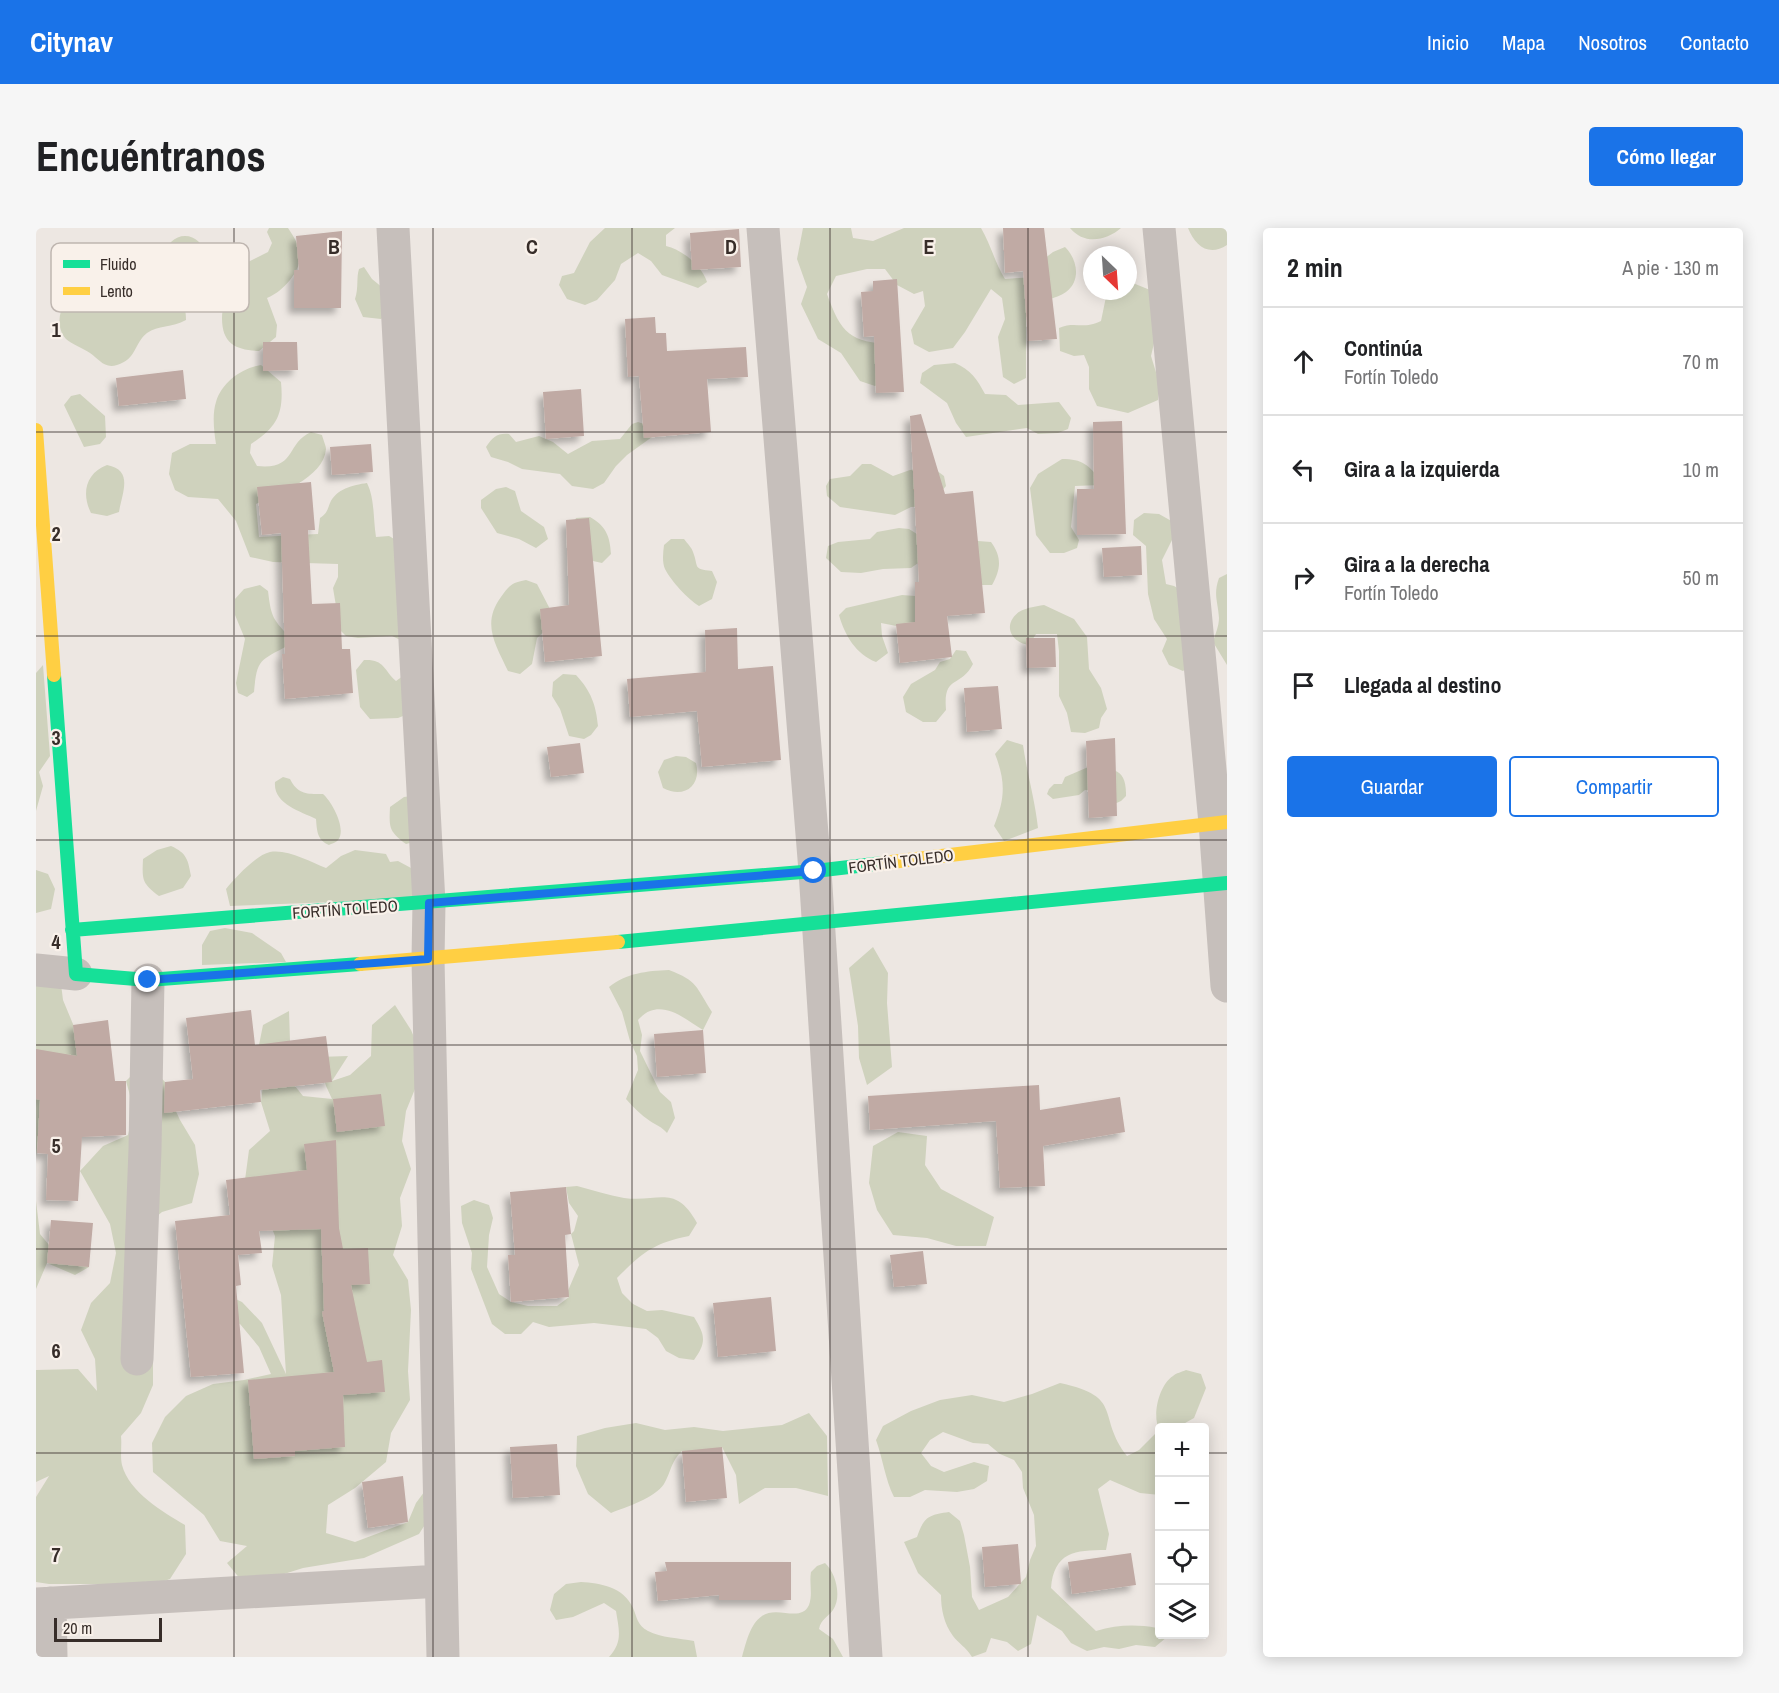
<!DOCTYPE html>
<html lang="es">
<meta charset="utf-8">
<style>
:root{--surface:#fff;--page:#f6f6f6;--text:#202124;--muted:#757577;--line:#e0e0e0;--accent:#1a73e8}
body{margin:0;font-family:"Archivo Narrow",sans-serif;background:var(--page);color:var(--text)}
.controls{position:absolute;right:18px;bottom:18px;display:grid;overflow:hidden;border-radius:6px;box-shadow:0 3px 15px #0003}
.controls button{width:54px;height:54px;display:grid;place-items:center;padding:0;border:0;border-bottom:2px solid var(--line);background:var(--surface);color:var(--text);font:30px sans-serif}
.compass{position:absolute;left:1047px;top:18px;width:54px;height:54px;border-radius:50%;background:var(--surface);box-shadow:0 3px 15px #0003;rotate:155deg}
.scale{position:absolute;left:18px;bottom:15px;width:108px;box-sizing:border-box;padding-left:6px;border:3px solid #372d29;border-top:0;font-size:16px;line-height:21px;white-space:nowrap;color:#372d29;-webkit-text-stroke:4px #f9f1ea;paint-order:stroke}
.stop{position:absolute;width:18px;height:18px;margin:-14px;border:4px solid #1a73e8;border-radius:50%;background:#fff}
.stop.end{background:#1a73e8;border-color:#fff;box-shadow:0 2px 6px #0008}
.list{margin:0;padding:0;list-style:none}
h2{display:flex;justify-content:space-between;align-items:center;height:78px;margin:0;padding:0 24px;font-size:26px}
h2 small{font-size:20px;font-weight:400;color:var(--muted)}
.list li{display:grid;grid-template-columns:39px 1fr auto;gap:18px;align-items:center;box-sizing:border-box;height:108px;padding:0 24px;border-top:2px solid var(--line)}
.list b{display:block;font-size:22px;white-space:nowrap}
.list p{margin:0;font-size:20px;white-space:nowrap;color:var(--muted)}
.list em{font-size:20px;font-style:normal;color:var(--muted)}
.actions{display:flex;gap:12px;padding:18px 24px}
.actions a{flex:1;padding:14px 0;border:2px solid var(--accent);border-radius:6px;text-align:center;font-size:21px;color:var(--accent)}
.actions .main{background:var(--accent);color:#fff}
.icon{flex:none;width:33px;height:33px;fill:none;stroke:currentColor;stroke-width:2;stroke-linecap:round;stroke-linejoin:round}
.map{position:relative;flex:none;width:1191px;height:1429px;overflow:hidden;border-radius:6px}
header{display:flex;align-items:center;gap:36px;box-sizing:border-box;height:84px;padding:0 30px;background:var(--accent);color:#fff}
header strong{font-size:28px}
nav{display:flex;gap:33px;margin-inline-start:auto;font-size:21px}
.intro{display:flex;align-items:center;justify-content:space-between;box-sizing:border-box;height:144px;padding:0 36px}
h1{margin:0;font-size:42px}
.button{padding:15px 27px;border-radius:6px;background:var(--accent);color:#fff;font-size:21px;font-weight:700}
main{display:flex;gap:36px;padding:0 36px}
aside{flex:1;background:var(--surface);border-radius:6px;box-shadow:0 3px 15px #0003}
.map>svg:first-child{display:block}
</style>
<header>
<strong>Citynav</strong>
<nav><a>Inicio</a><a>Mapa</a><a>Nosotros</a><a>Contacto</a></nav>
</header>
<div class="intro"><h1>Encuéntranos</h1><a class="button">Cómo llegar</a></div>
<main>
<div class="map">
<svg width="1191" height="1429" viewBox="0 0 1191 1429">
<defs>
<filter id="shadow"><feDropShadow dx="-5.5" dy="5.5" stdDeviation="3" flood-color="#0004"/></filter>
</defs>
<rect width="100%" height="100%" fill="#ede7e2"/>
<!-- green -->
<path fill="#cfd2bd" d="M233,0h19c14,20 17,33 2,52 -8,9 -12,13 -23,18l10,27 -1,12 -17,14c-23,-1 -37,-7 -37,-33 0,-11 4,-17 13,-24l-2,-16 -9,-8 -8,-16 3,-7h9l16,17 24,-12 4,-9 -5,-11z
M569,0h70l-9,7v11c17,4 36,20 41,36l-9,6 -36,-13 -11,-14 -13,-8 -17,11 -6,16 -18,20 -12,5 -18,-6 -8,-14 3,-9 12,-3 16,-31z
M767,0h48l2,10 20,3 31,-13h77c10,17 14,35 24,51l40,-3 -1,-17 9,-7 12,-5c13,13 16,34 1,45 -5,4 -12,5 -17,8 -8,4 -15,12 -23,17v61l-12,6 -11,-7 -5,-40 7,-18 -3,-21 -11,-9 -26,43 -12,16 -24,4 -15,-8 -3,-14 14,-24 -2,-15 -9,3 -17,-9 -12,-16h-18l-31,7 -9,18c14,39 23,49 66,50l-4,35 -14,7 -15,-5 -19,-28 -23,-14 -17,-35 6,-17 -10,-28z
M1034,0h51c-15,13 -37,17 -51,0z
M1152,0h39v17c-18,12 -32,1 -39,-17z
M130 27a19 19 0 1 1 38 0a19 19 0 1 1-38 0Z
M42,15l11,8 6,15 22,-9 25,-4 6,7 -3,10 -12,6 -6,17 2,11 18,2 30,-6c8,5 9,11 9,20 -14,8 -28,5 -39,13 -13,10 -10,26 -30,32 -13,4 -18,-6 -27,-12 -7,-5 -19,-9 -24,-14 -16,-19 1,-42 11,-59 -5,-11 -14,-19 -17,-31l6,-5z
M328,39l8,12 11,9 4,27 -6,4 -18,-2 -8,-18c4,-12 1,-21 4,-30z
M1092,53l22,9 5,49 -4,17 8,26 -1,18 -30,13 -31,-7 -8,-17v-22l-5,-12 -10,1 -14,-5 -1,-23c17,-7 23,2 42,-7l6,-29 21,-1z
M919,135c16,7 22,16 30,31l21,1 12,10 41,-3 12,16 -3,11 -10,4 -20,1 -11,-6 -61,9 -10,-14 -9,-20 -27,-20 2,-10 12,-8z
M225,137l20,17c3,32 -4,45 -30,62l-1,9 7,13c40,4 28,-22 54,-34l11,3c1,4 4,11 4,14 -2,29 -49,45 -70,55l3,33 59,-3 2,-16c7,-5 7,-7 10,-15 6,-14 23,-18 37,-20 8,16 6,36 9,54l13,-1 7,4 11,103 -15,-7 -34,2 -12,-2 -6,-6 -7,-42 5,-11v-13l-65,-2 -23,-5 -14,-36 -18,-22 -30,-2 -13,-7 -6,-16 3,-21 18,-9h26c-2,-13 -4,-30 0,-42 6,-20 26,-34 45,-37z
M44,166l25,22 1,21 -6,7 -16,3 -20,-42 7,-9z
M602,194l9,3 5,12 -25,18 -11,11 -12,17 -11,6 -21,-3 -12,-12 -38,-5 -14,-7 -17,-5 -5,-10c7,-10 11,-14 23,-13l7,8 23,-6 14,6 15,12 24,-13 28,-2 12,-15z
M1026,231c21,0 26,6 39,21l-1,5 -25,1 -4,41 8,13 -2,8 -13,5h-14l-14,-18 -6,-47 8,-14z
M826,236h9l22,12 17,-6 22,-3 12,9 2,10 -17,20 -18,1 -16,8 -55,-8 -13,-11 -1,-10 4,-7 20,-3z
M71,237c27,5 15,28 12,47l-12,4 -16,-3c-10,-20 -5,-40 16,-48z
M470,259l9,4 6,20 23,16 4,12 -12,9 -17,-9 -22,-6 -16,-25v-8l15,-11z
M1108,285l15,1 16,9 -2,15 -11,22 4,24 8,2 9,5 6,75 -6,5 -14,-6 -7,-14 5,-12 -13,-20 -6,-25 -2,-48 -13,-11 1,-15z
M554,289c16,9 20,19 21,37l-9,9 -27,-6 -3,-28 4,-11z
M863,300l10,1 11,7 5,22 -14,10 -28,1 -22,4 -20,-1 -15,-14 2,-12 10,-4 32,-3 7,-7z
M635,311h13c3,4 8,9 9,13 6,15 -1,17 19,19l5,11 -5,17 -13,7c-11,-7 -28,-25 -34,-37 -3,-7 -2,-16 -1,-24z
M942,313l13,1c11,15 10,27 1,43h-17l-14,-42z
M1191,346v91l-14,-23c2,-7 6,-16 6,-24 -1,-17 -6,-23 0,-40z
M490,352l11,4 14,27 -3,17 -11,10 -5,26 -12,10 -12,-3c-12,-26 -27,-47 -7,-74 9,-12 10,-14 25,-17z
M224,357l8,6c3,24 4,28 21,45v9c-29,16 -32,13 -35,47l-7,5 -9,-4 -2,-10 9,-44 -10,-24v-16l9,-10z
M866,367l13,1 11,7 -14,26 -31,-6 1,13 6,17 -12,9c-20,-8 -31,-26 -37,-47l7,-7z
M1008,377l30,14 13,18 2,32 12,19 6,21 -6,9 -2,10 -14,5 -14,-1 -4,-19 -8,-17v-45l-2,-17h-21l-7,11c-13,-1 -25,-14 -16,-27 6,-10 21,-11 31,-13z
M920,422l10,1 7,13c-13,25 -30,10 -27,46l-10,12h-13l-17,-10 -3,-15 8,-13 24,-14 5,-8 10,-3z
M328,432c20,-1 19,9 32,21l7,-5 5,38 -10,4 -28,1 -10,-12 -4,-37z
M7,437l7,91 -11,16 4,14 -7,25v-138z
M527,446l13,1c15,16 20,30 22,51l-7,9 -7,4 -15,-3 -9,-27 -8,-13 1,-14z
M971,512l16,5c4,28 12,55 15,83l-34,13 -10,-15c11,-27 12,-44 1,-72z
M640,528l10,1 10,6c6,24 -13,36 -33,25l-5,-16 6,-12z
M1050,540c24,1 41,-3 40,28l-5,5 -9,4 -14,-14 -13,-1 -6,5 -26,4 -6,-5 2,-5 5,-5h8l3,-7z
M247,549l7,2c8,16 18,15 33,15 9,8 24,35 15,46 -1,2 -7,4 -9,5 -12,-5 -12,-14 -13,-26 -16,-8 -43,-15 -41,-37z
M382,567l3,45 -15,4c-17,-13 -17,-16 -16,-37l14,-10z
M135,618c16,7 17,14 20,30l-8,12 -24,8c-17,-13 -17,-16 -16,-37l14,-9z
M319,622l31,4 4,8 8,-1 13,7 4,31 -185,7 -4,-17c9,-11 30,-34 44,-37 18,-3 40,10 56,16l15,-12z
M0,642l12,4 7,15 -4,20 -15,4z
M189,700l27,5 29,20 5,9 -84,3v-20l8,-14z
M837,719l15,26 -1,30 5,64 -25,18 -8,-27 -1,-32 -9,-58z
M23,740l4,32 22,53 -45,71 -4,32v-187z
M633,742c29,11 27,17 43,42l-9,18c-15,-9 -34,-26 -53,-19 -4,1 -9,6 -12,9l4,15 -2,16 20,41 11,10 4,16 -8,15c-5,-6 -11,-8 -17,-12 -9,-6 -17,-14 -24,-22l12,-29 -1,-14 -7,-15 -8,-29 -13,-25c18,-14 37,-16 60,-17z
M359,777l16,25 11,26 -5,28 -11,27 -4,30 9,28 -11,29 2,28 -9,29 15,25 3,30 -3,61 2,29 -19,33 -5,29 -31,26 -27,17 -2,28 29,9 53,-20 8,-19 17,-23 2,29 -16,25 -55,24 -61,10 -57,18 -19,-23 20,-17 -27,-5 -16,-26 -51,-43 -1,-29 13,-26 21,-21 27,-12 31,-4 27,-6 -12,-27 -19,-23 -11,-6 -15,-29 28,13 20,21 24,51 -5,-79 -9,-29 3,-30 -12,-30 -18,-26 4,-30 21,-19 -9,-29 2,-17 -6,-30 6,-30 26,-14 1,30 5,45 8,10 29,3 -6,-13 -8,-29 30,-1 -16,25 18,-6 21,-19 1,-31z
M110,833l19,21 3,12 12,26 15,25 4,29 -7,29 -30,9 -24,20 15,121v32l-12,28 -20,23c1,9 -1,20 1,29 7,27 41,47 63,60l1,29 -16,25 -28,10 -32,-5h-61l-13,-2v-85l13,-21 -13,6v-112l42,-1 19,22 -2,-32 -14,-29 10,-27 19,-20 6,-30 -6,-29 -30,-53 23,-25 25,-11 6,-25 -8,-29z
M862,904l29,4 -2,29 16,24 53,28 -8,29h-30l-29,-8 -34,-3 -16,-25 -8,-27 4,-37z
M541,958c16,4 31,9 47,12 34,5 51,-15 73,25l-8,13c-36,7 -47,17 -72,42l5,15 11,11 14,7 15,-1 32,7c11,18 13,25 0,43l-15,-2 -13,-7 -8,-13 -12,-9 -52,-6 -45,4 -16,-5 -12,12h-16l-13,-10 -21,-55 1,-16 -10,-30 -1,-17 13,-6 15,5 4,13 -4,17 -2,32 12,27 12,8 17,4h29l12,-9 -2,-4 12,-28 -8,-31 3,-3 4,-15 -9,-13 -3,-16z
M0,973l4,33 18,22 31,11 -14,8 -28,-12 -11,26z
M1150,1142l15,4 5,14 -12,30 -16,9 -18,1 -1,1c-7,-14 0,-44 14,-53 3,-3 9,-4 13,-6z
M1024,1155c65,14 36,33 67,73l12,-6 20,-20 1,65 -20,-2 -30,-13 -12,9 11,45 -3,16c-31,0 -52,2 -55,38l45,43c21,-6 39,-7 61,-3l3,6 4,1 3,2 -12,10 -19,-2 -17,4 -15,-2 -17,4 -16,-8 -9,-12 -25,-16 -6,29 -13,7 -11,-9 -16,-4 -5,14 -14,5c-6,-10 -14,-14 -19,-21 -9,-12 -12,-27 -12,-41l-23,-22 -14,-31 13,-5c7,-20 11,-22 32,-25l11,9 4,14 6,32 2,30 7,13 29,-13 18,-20 4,-17 6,-14 -2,-31 -11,-27 -1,-16 -8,-12 -14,-6 -12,-10 -15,-1 -30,-11 -13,8 -9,13 10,13 13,6 30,-10 15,4 -2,15 -13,8 -17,3 -32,-2 -15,7h-16c-9,-18 -11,-38 -18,-57l7,-14 28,-15 29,-11 32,-5 32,7 28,-8z
M773,1185l18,23 1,60 -32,-8h-31l-26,16 -3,-29 -14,-28 -11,5 -29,-1c-11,10 -11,21 -18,33 -9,14 -38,23 -53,29l-23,-19 -12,-28 1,-30 28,-8 31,-5 29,7 29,-3 29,4 59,-6z
M789,1335c11,10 17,34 8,47 -5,7 -12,9 -14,19l14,10 10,18h-101c4,-14 8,-33 20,-41 15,-11 39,7 47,-11 4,-11 0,-22 2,-33l6,-6z
M545,1354c19,1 43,5 52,26 4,9 4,17 15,23 13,7 31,7 46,10l3,16h-88c14,-15 10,-27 7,-46l-12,-8 -31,14 -17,3 -6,-10 4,-16 12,-10z"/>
<!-- building -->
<path fill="#c0aaa4" filter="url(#shadow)" d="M967,0h41l13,111 -29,2 -5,-70 -18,2z
M703,1l2,38 -49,3 -2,-37z
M306,3l-1,77h-47v-38h5l-3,-34z
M861,51l7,113 -28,1 -2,-57 -10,1 -3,-45 12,-1v-10z
M619,89l1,16h10l1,18 79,-4 2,30 -41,2 4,53 -67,6 -5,-62 -11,1 -3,-58z
M227,114h34l1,28 -35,1z
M147,142l3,29 -67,7 -3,-28z
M545,161l3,47 -38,3 -3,-47z
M885,186l24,80 28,-3 12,122 -38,3 5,41 -52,6 -4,-39 19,-2v-40h4l-9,-166z
M1086,193l4,113 -49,1v-46h17l-1,-67z
M335,216l2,28 -41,3 -2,-28z
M275,254l4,48h-7l4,74 28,-1 2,46h8l3,44 -68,6 -3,-45h3l-4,-121 -19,2 -5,-48z
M553,290l13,138 -57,6 -5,-53 29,-4 -3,-85z
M1105,318l1,29 -38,2 -2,-29z
M701,400l1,41 35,-3 8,94 -79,7 -5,-56 -67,6 -3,-38 79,-7 -1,-42z
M990,410h29l1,29 -29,1z
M962,458l4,43 -35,3 -3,-44z
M1079,510l2,78 -28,2 -3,-77z
M544,515l4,30 -33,4 -4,-30z
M215,782l4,35 71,-9 6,46 -72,8 1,12 -97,11 1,-31 28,-3 -7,-61z
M72,792l7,61h11v54l-44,2 -4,64 -32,-1 2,-46 -11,-1 3,-53 -4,-1v-50l41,7 -4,-31z
M667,802l3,43 -49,4 -3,-43z
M1003,857l1,25 80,-13 5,35 -82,14 2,40 -45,2 -4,-67 -126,9 -2,-34z
M345,866l4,32 -48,6 -4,-33z
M300,912l3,88 4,21 25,-1 2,36 -19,1 16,77 15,-2 3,32 -42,3 2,52 -50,4v5l-41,3 -6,-79 86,-8 -12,-60 2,-1 -3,-82 -62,2 3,22 -24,2 3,30 -5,1 8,87 -53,4 -16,-156 55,-6 -4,-35 81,-10 -3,-26z
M530,959l5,47 -6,1 4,62 -58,5 -3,-47h7l-5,-63z
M15,992l42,3 -4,44 -42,-4z
M887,1023l4,33 -33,3 -4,-32z
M735,1069l5,54 -58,6 -5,-54z
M521,1216l3,51 -47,3 -3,-51z
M686,1219l5,51 -41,4 -4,-51z
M367,1248l5,46 -40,6 -6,-46z
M982,1316l3,40 -36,3 -3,-40z
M1095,1325l5,32 -64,9 -4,-32z
M629,1334h126v38h-72v-5l-61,6 -3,-29 12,-1z"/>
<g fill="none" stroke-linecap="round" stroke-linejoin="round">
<!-- street -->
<path stroke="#c6bfbb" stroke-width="33" d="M357,0l36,675 -1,56 15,698
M727,0l52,643 51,786
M1123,0l56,595 12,163
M0,742l40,4
M101,1131l8,-210 3,-169
M14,1375l1,54
M0,1376l405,-23"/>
<!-- fast -->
<path stroke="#16e098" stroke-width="14" d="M18,447l22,299 72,6 212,-16
M36,702l743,-59 68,-8
M582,714l609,-59"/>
<!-- slow -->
<path stroke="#ffcf43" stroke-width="14" d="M0,202l18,245
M847,635l344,-41
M324,736l258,-22"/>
</g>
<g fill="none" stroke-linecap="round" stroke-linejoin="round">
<!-- route -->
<path stroke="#1a73e8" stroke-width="8" d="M112,752l280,-21 1,-56 385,-32"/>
</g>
<!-- grid -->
<path fill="none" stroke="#372d29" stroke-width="1.5" stroke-opacity="0.55" d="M198,0v1429M397,0v1429M596,0v1429M794,0v1429M992,0v1429M0,204h1191M0,408h1191M0,612h1191M0,817h1191M0,1021h1191M0,1225h1124M1168,1225h23"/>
<g text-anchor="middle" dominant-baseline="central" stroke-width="4.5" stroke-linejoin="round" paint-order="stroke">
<!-- street labels -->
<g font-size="16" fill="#372d29" stroke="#f9f1ea">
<text transform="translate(865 633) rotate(-7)">FORTÍN TOLEDO</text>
<text transform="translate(309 681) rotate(-4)">FORTÍN TOLEDO</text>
</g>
</g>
<!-- legend -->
<rect x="15" y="15" width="198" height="69" rx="9" fill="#f9f1ea" stroke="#bfb6b0" stroke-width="1.5"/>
<rect x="27" y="32" width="27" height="8" fill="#16e098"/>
<rect x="27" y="59" width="27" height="8" fill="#ffcf43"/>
<g font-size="16" fill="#372d29">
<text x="64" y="42">Fluido</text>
<text x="64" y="69">Lento</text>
</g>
<g font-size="20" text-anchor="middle" font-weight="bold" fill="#372d29" stroke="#f9f1ea" stroke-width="4.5" stroke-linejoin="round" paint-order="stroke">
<text x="298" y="26">B</text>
<text x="496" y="26">C</text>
<text x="695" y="26">D</text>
<text x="893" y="26">E</text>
<text x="20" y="109">1</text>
<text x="20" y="313">2</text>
<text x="20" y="517">3</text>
<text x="20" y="721">4</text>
<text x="20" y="925">5</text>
<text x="20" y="1130">6</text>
<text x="20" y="1334">7</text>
</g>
</svg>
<div class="controls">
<button>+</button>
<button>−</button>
<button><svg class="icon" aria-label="locate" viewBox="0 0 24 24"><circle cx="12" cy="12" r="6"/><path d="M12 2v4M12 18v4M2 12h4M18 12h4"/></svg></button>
<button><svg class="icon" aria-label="layers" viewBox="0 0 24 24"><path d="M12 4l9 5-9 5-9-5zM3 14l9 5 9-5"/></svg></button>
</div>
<svg class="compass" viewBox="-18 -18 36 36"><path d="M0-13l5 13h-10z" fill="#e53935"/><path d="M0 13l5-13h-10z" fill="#757577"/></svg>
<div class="scale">20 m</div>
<div class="stop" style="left:778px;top:643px"></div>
<div class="stop end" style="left:112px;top:752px"></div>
</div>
<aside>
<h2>2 min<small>A pie · 130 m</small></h2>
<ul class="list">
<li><svg class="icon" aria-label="ahead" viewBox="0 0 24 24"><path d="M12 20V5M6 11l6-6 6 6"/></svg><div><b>Continúa</b><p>Fortín Toledo</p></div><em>70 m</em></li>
<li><svg class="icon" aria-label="left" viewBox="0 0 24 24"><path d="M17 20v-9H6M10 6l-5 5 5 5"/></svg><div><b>Gira a la izquierda</b></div><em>10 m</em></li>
<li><svg class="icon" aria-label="right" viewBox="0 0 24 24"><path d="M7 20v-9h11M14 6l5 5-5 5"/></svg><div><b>Gira a la derecha</b><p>Fortín Toledo</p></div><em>50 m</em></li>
<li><svg class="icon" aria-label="arrive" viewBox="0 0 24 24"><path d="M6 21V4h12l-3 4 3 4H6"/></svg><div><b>Llegada al destino</b></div></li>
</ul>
<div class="actions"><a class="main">Guardar</a><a>Compartir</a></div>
</aside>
</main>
